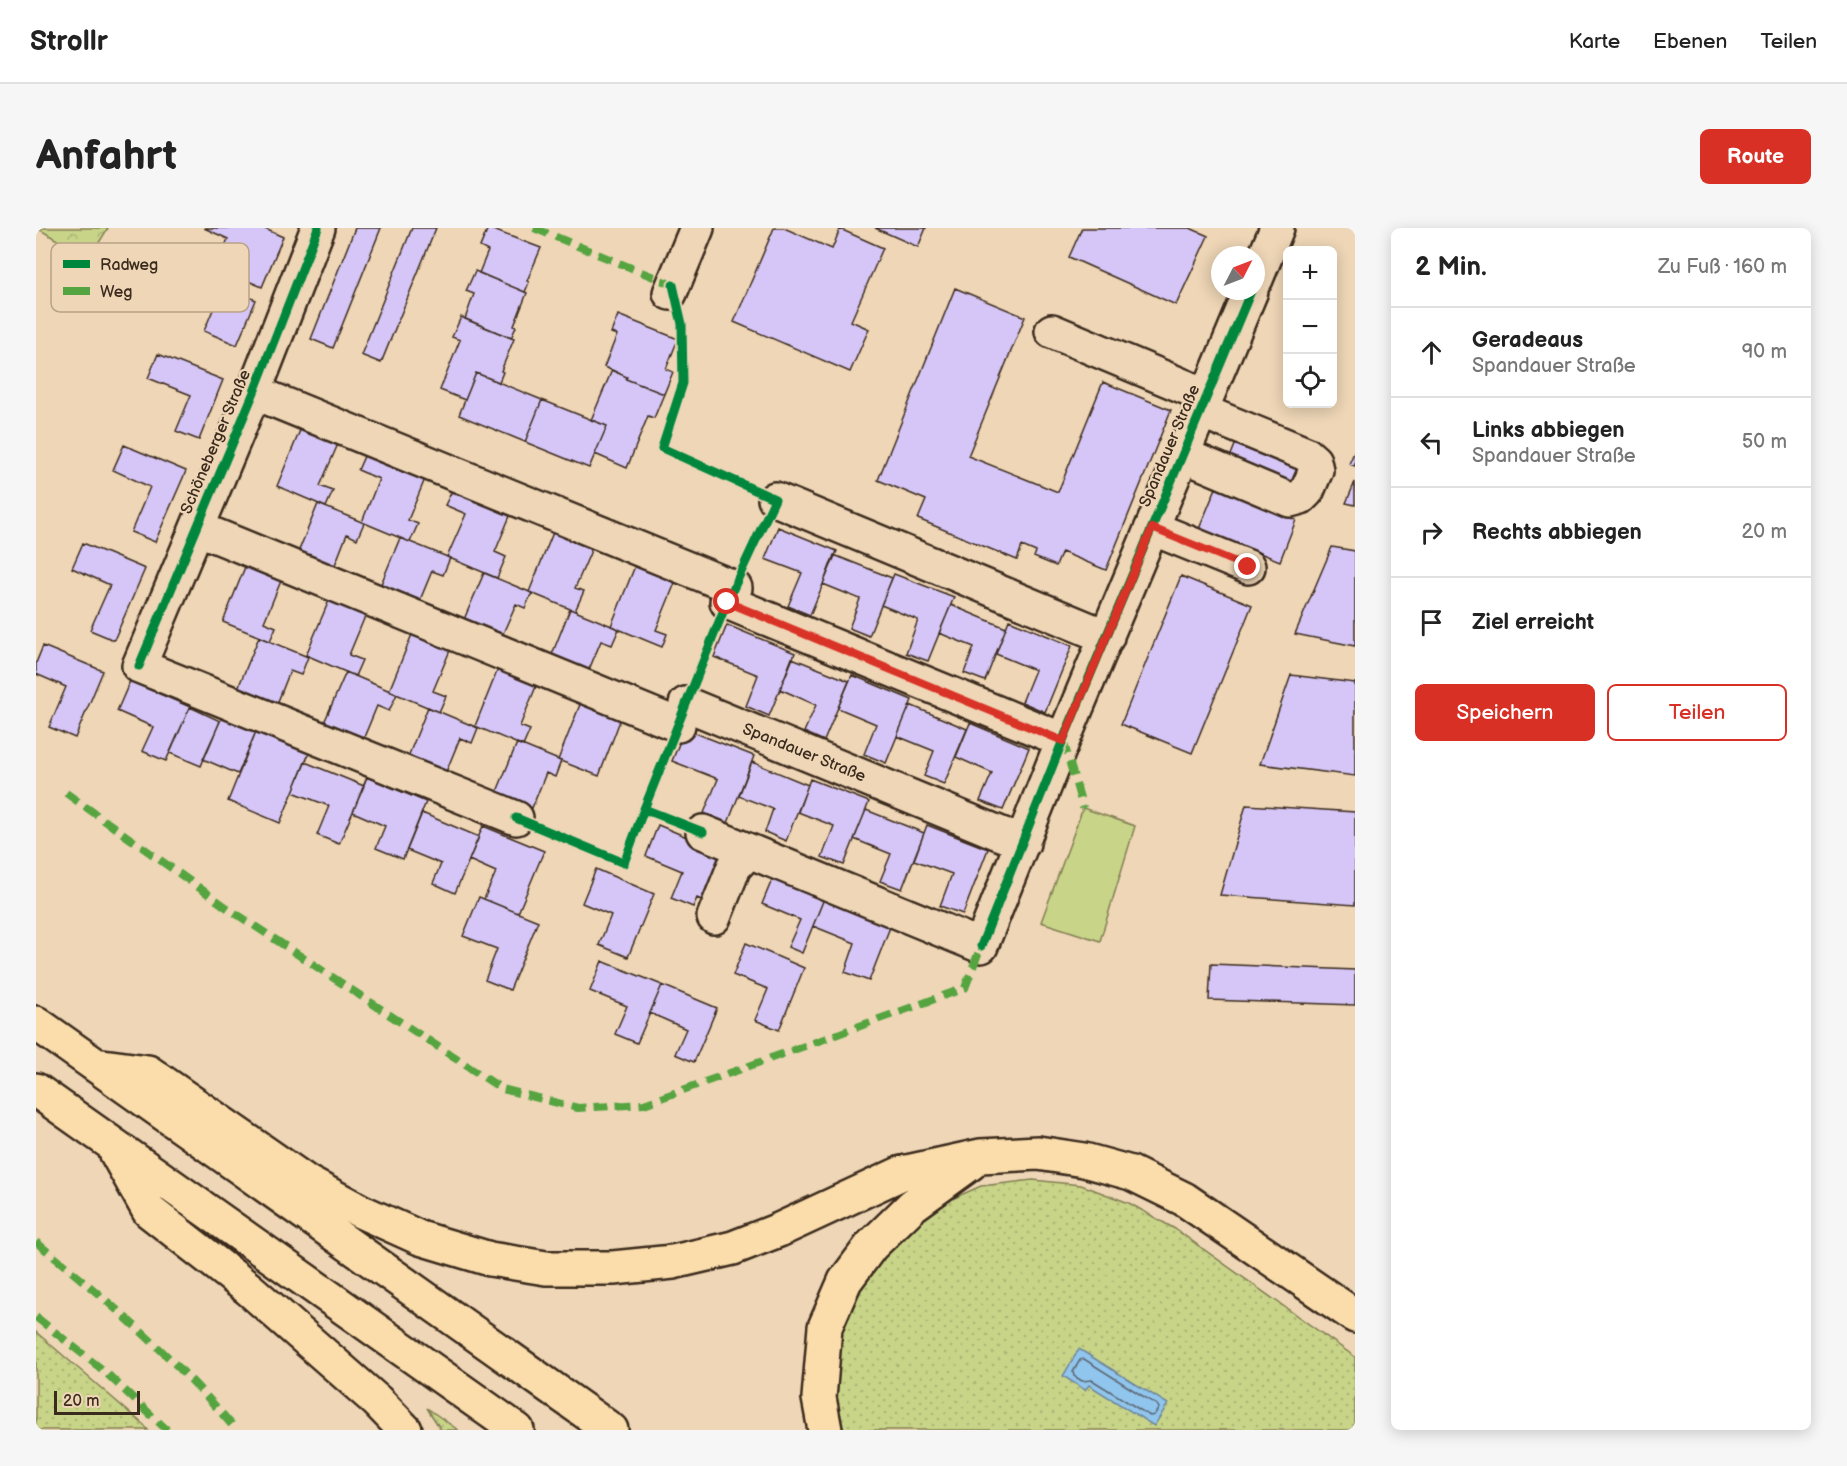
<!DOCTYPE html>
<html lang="de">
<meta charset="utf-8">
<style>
:root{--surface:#fff;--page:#f6f6f6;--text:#222;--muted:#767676;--line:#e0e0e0;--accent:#d93025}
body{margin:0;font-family:"Balsamiq Sans",sans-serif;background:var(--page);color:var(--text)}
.controls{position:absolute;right:18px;top:18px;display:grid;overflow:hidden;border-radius:9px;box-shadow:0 3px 15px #0003}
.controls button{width:54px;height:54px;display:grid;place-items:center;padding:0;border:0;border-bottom:2px solid var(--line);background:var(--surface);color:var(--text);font:30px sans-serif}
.compass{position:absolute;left:1175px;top:18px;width:54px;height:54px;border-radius:50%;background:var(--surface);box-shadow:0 3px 15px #0003;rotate:48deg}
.scale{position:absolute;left:18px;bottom:15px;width:86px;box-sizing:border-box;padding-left:6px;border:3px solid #3b2a1e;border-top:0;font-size:16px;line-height:21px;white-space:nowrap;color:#3b2a1e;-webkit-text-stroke:4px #eed6b6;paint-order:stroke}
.stop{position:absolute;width:18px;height:18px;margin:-14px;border:4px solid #d93025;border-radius:50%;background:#fff}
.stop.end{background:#d93025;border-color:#fff;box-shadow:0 2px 6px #0008}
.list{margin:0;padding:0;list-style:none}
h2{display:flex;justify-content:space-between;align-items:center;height:78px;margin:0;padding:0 24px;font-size:26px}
h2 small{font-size:20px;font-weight:400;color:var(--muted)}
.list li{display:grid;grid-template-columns:39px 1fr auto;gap:18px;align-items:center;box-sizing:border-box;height:90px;padding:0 24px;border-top:2px solid var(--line)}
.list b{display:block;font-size:22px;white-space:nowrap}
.list p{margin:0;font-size:20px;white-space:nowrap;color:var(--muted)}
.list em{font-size:20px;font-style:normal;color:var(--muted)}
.actions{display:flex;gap:12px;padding:18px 24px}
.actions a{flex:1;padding:14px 0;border:2px solid var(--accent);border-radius:9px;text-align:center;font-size:21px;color:var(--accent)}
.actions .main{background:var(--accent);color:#fff}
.icon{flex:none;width:33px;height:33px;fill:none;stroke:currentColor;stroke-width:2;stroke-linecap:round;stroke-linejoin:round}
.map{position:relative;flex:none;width:1319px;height:1202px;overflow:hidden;border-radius:9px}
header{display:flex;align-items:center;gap:36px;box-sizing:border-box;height:84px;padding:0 30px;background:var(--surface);border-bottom:2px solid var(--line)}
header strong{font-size:28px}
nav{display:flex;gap:33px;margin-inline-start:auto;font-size:21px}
.intro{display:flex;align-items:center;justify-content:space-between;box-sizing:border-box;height:144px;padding:0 36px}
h1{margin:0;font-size:42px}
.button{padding:15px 27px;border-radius:9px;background:var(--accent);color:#fff;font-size:21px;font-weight:700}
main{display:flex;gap:36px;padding:0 36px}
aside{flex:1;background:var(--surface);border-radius:9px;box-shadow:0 3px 15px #0003}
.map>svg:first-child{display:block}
</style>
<header>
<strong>Strollr</strong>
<nav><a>Karte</a><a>Ebenen</a><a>Teilen</a></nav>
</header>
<div class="intro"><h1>Anfahrt</h1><a class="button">Route</a></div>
<main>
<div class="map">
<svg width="1319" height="1202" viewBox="0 0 1319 1202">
<defs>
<pattern id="grass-dots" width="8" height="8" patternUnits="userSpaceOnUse" patternTransform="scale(1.5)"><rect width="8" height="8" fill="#c8d488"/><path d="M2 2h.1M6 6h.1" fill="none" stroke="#adb675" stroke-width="1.8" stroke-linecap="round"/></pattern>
<pattern id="forest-crowns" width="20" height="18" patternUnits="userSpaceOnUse" patternTransform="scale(1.5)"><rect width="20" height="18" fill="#c8d488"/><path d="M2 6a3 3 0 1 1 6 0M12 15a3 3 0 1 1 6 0" fill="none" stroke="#adb675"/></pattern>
</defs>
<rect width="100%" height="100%" fill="#eed6b6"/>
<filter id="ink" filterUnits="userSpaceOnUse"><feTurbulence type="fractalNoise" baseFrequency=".0167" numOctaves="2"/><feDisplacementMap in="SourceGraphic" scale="12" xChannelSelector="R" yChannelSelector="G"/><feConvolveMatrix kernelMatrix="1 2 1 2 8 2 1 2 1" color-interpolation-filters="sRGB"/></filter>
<g filter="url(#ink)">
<!-- grass -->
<path fill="url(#grass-dots)" stroke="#827f53" stroke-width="1.5" d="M997,952l48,5 48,18 46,26 180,128v73h-511l-6,-15 -3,-48 8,-48 21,-46 72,-67 45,-20z
M0,1104l108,93 4,5h-112z
M391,1180l31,22h-17z"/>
<!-- forest -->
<path fill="url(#forest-crowns)" stroke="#827f53" stroke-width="1.5" d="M1,0h71l-19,31z"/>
<!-- pitch -->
<path fill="#c8d488" stroke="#827f53" stroke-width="1.5" d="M1047,580l52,18 -35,115 -59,-19z"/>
<!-- water -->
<path fill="#90c5ee" stroke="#6e879b" stroke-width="1.5" d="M1043,1121l89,55 -14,22 -65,-41 -4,5 -22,-14z"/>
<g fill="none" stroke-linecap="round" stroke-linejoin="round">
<!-- shore -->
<path stroke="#5d6871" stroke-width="1.5" d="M1048,1131l73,46 2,3 -5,7 -4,1 -58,-36 -10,1 -8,-5 -1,-4 7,-12z"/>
</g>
<!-- building -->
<path fill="#d5c6f7" stroke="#3b2a1e" stroke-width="1.5" d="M168,0h59l20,9 -21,50 -46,-20 12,-28z
M319,0h26l-48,120 -22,-9z
M376,0h24l-55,135 -20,-8z
M452,0l53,20 -14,33 2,1 -4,10 -46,-19 9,-22 -8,-4z
M738,0h10l48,21 8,-20 43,19 -32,73 18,8 -19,43 -116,-50z
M839,0h51l-8,19z
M1046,0h108l18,8 -32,69 -107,-48z
M149,42l71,30 -19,45 -33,-14 11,-26 -38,-16z
M439,43l52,22 -13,33 2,1 -5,11 -46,-19 9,-25 -8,-3z
M919,60l70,29 -57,139 90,36 45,-110 68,28 -65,160 -44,-18 -6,14 -22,-9 2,-5 -14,-6 -5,14 -99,-41 8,-19 -48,-20z
M582,87l60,24 -12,30 7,3 -9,22 -38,-15 1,-2 -23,-10 13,-32 -6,-2z
M425,89l53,22 -13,32 2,1 -4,10 -23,-9 -11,27 -25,-10 20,-50 -8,-3z
M122,126l65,26 -24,60 -23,-9 15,-36 -43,-17z
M576,142l15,7 -1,2 38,15 -10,24 -6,-2 -21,52 -32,-14 12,-28 -16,-6z
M440,145l66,27 -17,42 -66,-27z
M506,172l65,26 -18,42 -64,-26z
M265,200l37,16 -18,42 13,5 -7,16 -49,-21z
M1201,212l63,26 -8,20 -63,-26z
M88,217l62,26 -31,71 -24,-10 19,-45 -37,-17z
M1319,222v16l-6,-2z
M329,226l60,25 -17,41 10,4 -8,18 -48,-20 17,-43 -21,-9z
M1319,254v23l-9,-2z
M1180,260l80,32 -16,41 -81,-32z
M416,263l58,25 -15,36 11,5 -9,21 -50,-21 19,-43 -21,-9z
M282,276l46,19 -7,16 -10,-5 -14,36 -36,-15z
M742,299l59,24 -27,64 -22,-9 14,-33 -37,-14z
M518,302l39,16 -18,42 9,3 -9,20 -46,-19z
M364,310l50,20 -7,17 -11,-4 -14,34 -39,-16z
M47,315l62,26 -31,71 -24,-10 20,-45 -38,-17z
M1296,319l23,4v95l-60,-12z
M798,327l58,23 -23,58 -20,-8 11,-29 -37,-15z
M601,333l40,17 -21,52 11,4 -5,13 -51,-21z
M209,339l36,14 -17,41 12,5 -6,14 -47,-19z
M448,345l48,20 -7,15 -9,-4 -16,36 -38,-16z
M858,346l60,23 -26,64 -22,-8 12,-33 -37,-15z
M1145,348l71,29 -60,148 -71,-29z
M294,370l36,16 -17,41 13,5 -7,16 -49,-21z
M915,377l55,23 -21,53 -21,-8 10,-26 -35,-14z
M534,381l49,20 -7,16 -11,-4 -13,31 -37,-15z
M973,392l63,26 -27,66 -23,-10 13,-32 -39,-16z
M691,397l68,28 -26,63 -23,-10 12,-31 -44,-18z
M377,404l38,16 -18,43 13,5 -7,16 -50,-21z
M223,409l49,20 -7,18 -11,-4 -13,33 -39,-16z
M7,418l60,25 -28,67 -26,-11 17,-40 -30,-13v-11z
M756,430l57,23 -25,60 -20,-9 12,-27 -36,-16z
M462,441l39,15 -17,42 10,4 -7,16 -48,-20z
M310,444l51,22 -8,17 -12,-5 -15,36 -39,-17z
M816,447l60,25 -26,63 -22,-9 12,-30 -38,-16z
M1255,447l64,8v93l-95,-12z
M94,453l60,26 -24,54 -24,-10 11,-24 -36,-16z
M545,474l40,16 -22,58 -41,-16z
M874,477l57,24 -23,55 -20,-8 10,-25 -37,-15z
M154,479l30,14 -19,45 -31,-13z
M392,479l50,21 -6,15 -12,-5 -14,34 -38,-15z
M187,487l34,14 -19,45 -35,-15z
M934,495l59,25 -26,62 -23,-9 12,-28 -36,-16z
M221,501l53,22 -30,72 -52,-22z
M649,501l69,27 -26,67 -24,-10 14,-34 -46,-18z
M481,515l44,18 -6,16 -9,-4 -14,35 -36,-14z
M269,534l59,24 -25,58 -22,-9 12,-29 -36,-14z
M716,534l56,23 -22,56 -21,-9 8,-23 -34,-13z
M331,549l59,25 -23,57 -27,-11 9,-22 -32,-14z
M774,551l59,23 -25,63 -22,-8 12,-31 -36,-14z
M1210,577l109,7v93l-135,-10z
M830,582l58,23 -22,56 -22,-8 11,-27 -37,-15z
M386,585l57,24 -24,56 -22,-10 8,-19 -34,-14z
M622,597l74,31 -20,48 -15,-6 -4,9 -22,-9 11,-27 -36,-15z
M891,597l61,24 -25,65 -23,-8 12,-32 -38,-14z
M447,598l61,25 -26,62 -34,-14 12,-27 -27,-12z
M560,641l58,25 -26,63 -29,-12 12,-30 -29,-12z
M738,647l51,21 -23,57 -14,-6 12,-27 -38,-16z
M789,668l67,26 -23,59 -24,-9 10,-29 -42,-17z
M443,669l59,24 -28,69 -25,-10 12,-31 -34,-13z
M710,715l58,25 -25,62 -24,-10 13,-31 -35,-14z
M566,733l60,24 -25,58 -22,-9 12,-28 -37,-15z
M1175,736l144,6v35l-146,-5z
M626,757l55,23 -23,54 -19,-8 11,-25 -36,-16z"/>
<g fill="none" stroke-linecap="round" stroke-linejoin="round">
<defs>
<path id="minor" d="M282,0l-64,164 -115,274 377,152
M1220,51l21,-51
M634,65l27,-65
M1016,103l155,65
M218,164l481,196
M1147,227l107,45 11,-3 6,-6 9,-21 -2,-9 -8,-7 -105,-43
M739,271l332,138
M161,300l481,197
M1116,300l96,39
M691,374l336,138
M650,476l337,139
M667,604l278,114 82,-206 188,-449
M678,689l20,-50 15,-16"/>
<path id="highway" d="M0,795l575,407
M59,837l53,7 160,111 52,28 60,27 70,21 56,9h67l60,-6 60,-14 46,-18 123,-57 78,-17 58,-3 46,7 47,13 53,26 171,117
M0,862l481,340
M80,924l33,59 100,78 128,112 28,29
M789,1202l-6,-32 6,-71 20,-46 26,-35 42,-41 58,-42"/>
</defs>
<!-- minor casing -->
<use href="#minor" stroke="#3b2a1e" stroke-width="38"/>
<!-- highway casing -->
<use href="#highway" stroke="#3b2a1e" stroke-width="38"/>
<!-- minor -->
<use href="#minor" stroke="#eed6b6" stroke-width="33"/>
<!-- highway -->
<use href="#highway" stroke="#faddab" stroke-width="33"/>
<!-- quiet -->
<path stroke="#54a441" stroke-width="8" stroke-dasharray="15 8" stroke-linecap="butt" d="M498,0l139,57 1,4
M1027,512l20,68
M30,565l163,116 273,180 76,19 66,-4 321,-116 16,-42
M0,1014c71,58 141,117 200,188
M0,1089l68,54 63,59"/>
<defs>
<path id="cycleway" d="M103,438l115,-274 64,-164
M608,581l83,-207 48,-103 -113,-51 21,-65 -1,-59 -9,-39
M480,590l108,45 20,-54 59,23
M945,718l82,-206 188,-449"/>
</defs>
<!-- cycleway casing -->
<use href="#cycleway" stroke="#eed6b6" stroke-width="13"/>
<!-- cycleway -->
<use href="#cycleway" stroke="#00873e" stroke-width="9"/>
</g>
</g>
<g fill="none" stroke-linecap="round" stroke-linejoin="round" filter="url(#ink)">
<!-- route -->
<path stroke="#d93025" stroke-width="8" d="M691,374l336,139 89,-213 96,39"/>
</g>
<g text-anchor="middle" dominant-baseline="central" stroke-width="4.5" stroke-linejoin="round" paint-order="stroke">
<!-- street labels -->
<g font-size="16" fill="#3b2a1e" stroke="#eed6b6">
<text transform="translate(180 214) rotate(-67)">Schöneberger Straße</text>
<text transform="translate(1134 218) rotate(-67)">Spandauer Straße</text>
<text transform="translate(768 525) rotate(22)">Spandauer Straße</text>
</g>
</g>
<!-- legend -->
<rect x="15" y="15" width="198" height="69" rx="9" fill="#eed6b6" stroke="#b8a288" stroke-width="1.5"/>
<rect x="27" y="32" width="27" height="8" fill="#00873e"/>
<rect x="27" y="59" width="27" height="8" fill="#54a441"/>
<g font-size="16" fill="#3b2a1e">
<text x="64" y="42">Radweg</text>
<text x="64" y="69">Weg</text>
</g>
</svg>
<div class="controls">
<button>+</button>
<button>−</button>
<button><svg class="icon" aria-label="locate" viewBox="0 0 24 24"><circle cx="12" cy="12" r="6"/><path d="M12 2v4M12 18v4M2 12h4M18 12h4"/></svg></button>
</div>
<svg class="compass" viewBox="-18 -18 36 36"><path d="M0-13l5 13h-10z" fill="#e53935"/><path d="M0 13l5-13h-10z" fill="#767676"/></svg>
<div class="scale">20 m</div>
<div class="stop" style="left:691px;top:374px"></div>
<div class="stop end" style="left:1212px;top:339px"></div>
</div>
<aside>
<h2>2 Min.<small>Zu Fuß · 160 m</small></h2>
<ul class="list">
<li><svg class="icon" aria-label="ahead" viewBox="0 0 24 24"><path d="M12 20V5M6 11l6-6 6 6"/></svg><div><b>Geradeaus</b><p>Spandauer Straße</p></div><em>90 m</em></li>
<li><svg class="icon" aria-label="left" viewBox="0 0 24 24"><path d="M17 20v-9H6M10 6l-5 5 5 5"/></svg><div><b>Links abbiegen</b><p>Spandauer Straße</p></div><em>50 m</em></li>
<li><svg class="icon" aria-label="right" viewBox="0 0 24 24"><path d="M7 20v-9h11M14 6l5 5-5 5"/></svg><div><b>Rechts abbiegen</b></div><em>20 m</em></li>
<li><svg class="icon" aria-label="arrive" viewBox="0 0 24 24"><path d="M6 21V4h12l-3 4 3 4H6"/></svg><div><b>Ziel erreicht</b></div></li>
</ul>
<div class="actions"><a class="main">Speichern</a><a>Teilen</a></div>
</aside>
</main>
